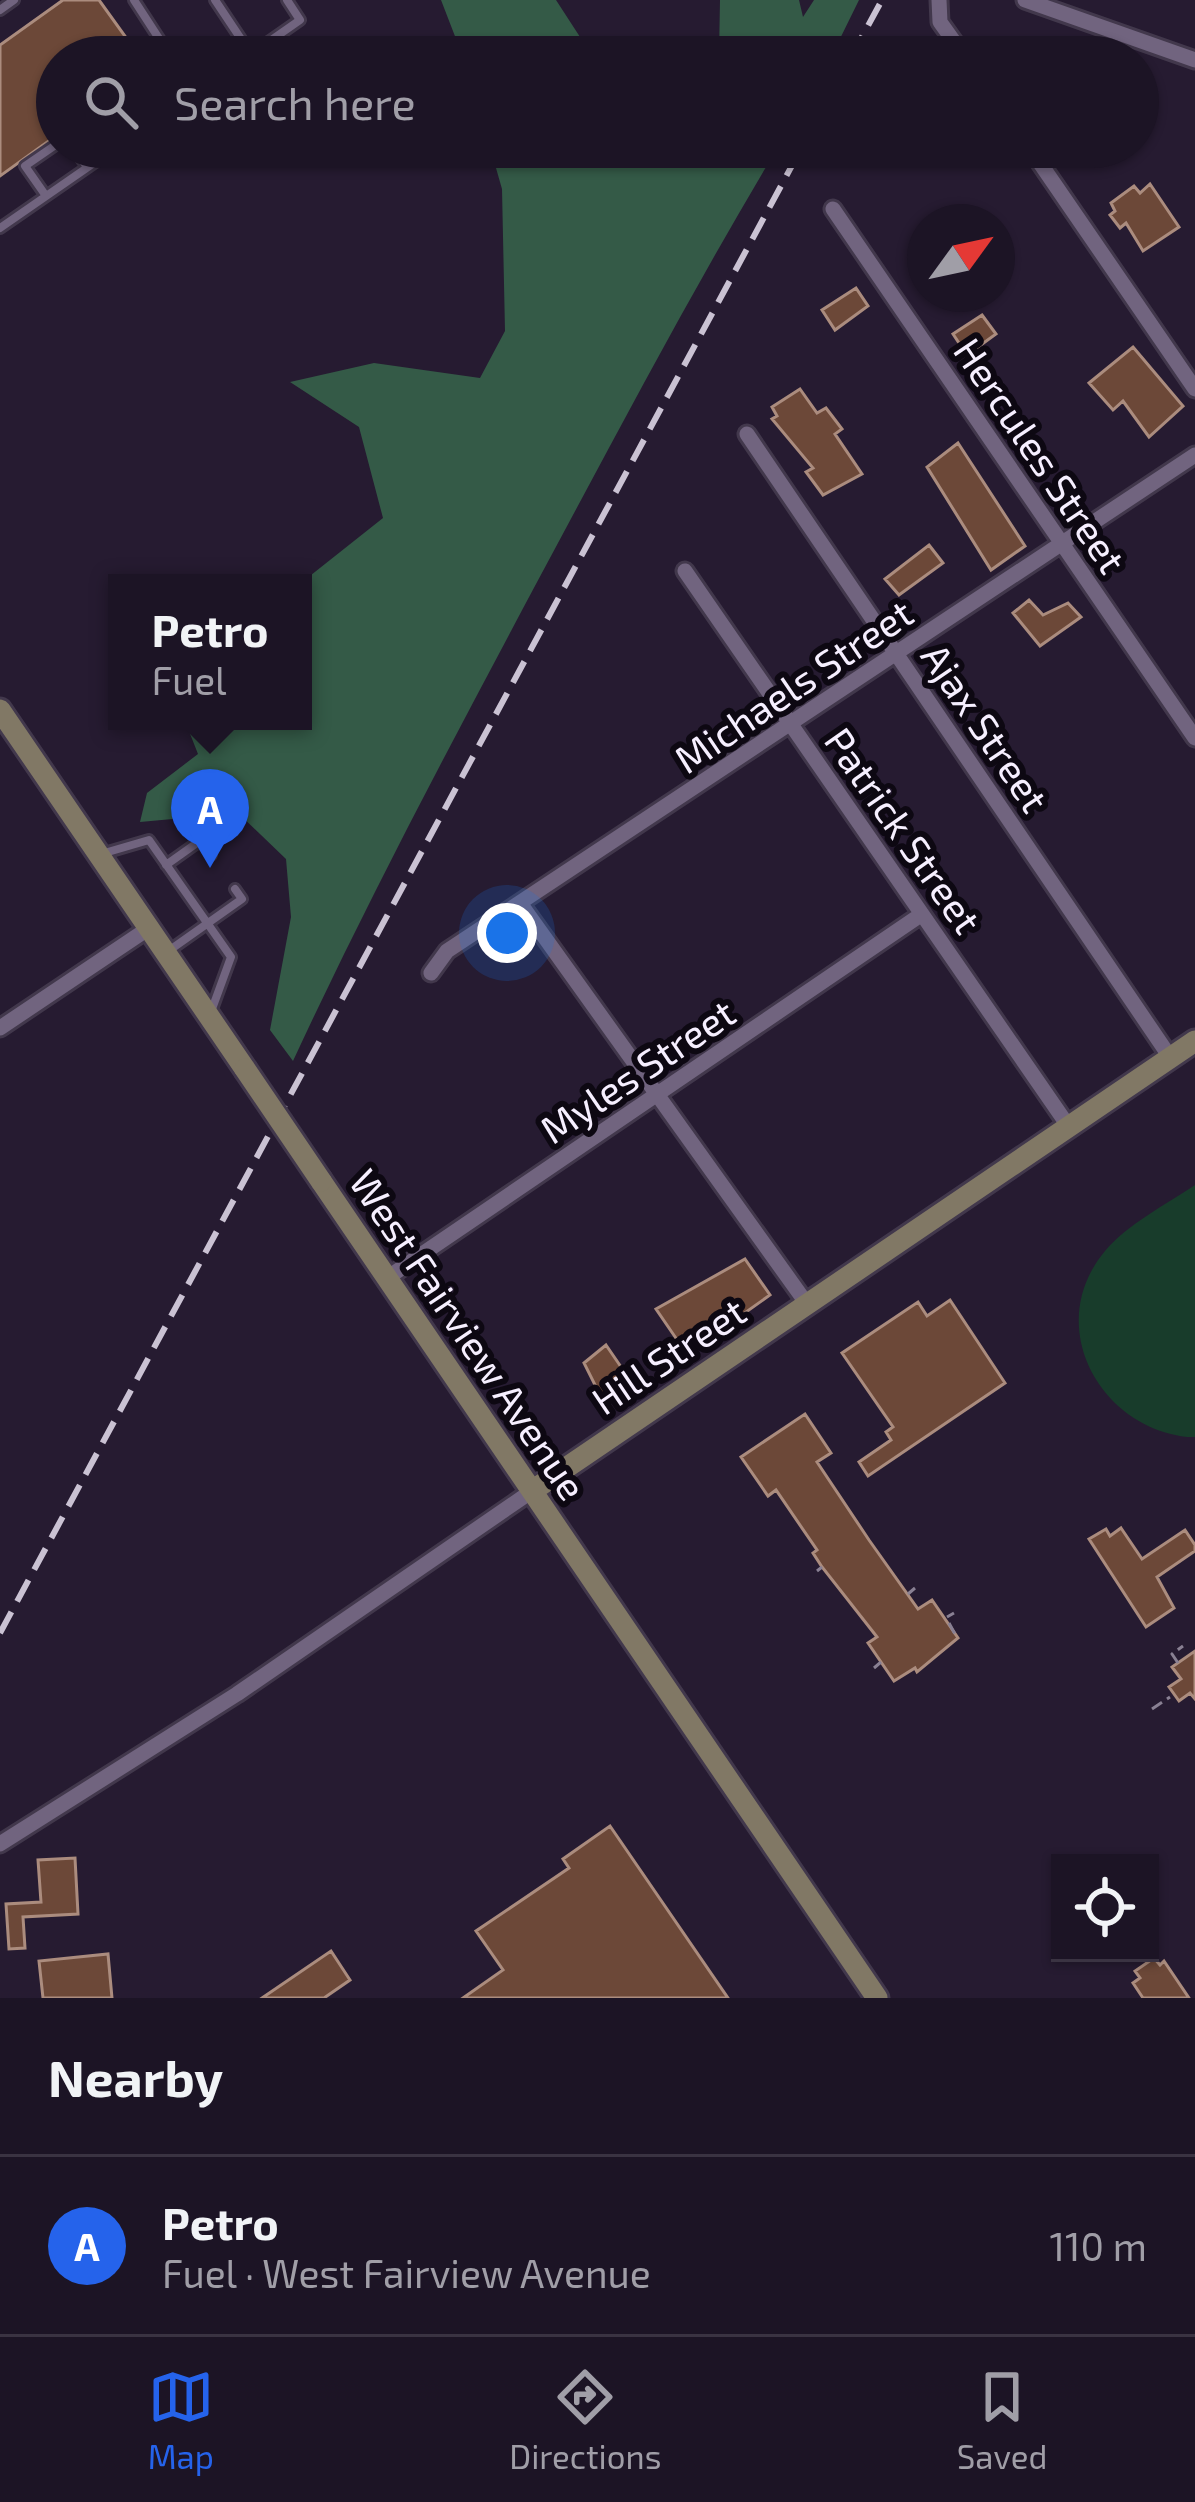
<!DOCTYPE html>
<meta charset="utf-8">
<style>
:root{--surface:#1c1425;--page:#292132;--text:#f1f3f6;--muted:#a09ea7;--line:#3a3342;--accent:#2563eb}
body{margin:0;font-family:"Exo 2",sans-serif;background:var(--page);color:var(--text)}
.controls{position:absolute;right:36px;bottom:36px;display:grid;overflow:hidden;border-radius:0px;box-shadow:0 3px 9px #0004}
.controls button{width:108px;height:108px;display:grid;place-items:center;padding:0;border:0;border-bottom:3px solid var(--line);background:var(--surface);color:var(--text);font:60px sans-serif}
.compass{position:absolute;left:907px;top:204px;width:108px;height:108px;border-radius:50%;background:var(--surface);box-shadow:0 3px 9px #0004;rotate:57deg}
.you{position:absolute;left:507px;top:933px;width:42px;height:42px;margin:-30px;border:9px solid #fff;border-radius:50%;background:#1a73e8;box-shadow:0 0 0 18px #1a73e833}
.badge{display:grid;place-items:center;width:78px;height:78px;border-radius:50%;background:var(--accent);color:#fff;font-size:39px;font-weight:700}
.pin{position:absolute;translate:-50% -99px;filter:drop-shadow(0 3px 6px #0008)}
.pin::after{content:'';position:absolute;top:63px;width:42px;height:36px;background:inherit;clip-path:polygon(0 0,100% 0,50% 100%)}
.popup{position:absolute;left:108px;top:574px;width:204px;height:156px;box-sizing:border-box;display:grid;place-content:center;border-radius:0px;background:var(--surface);filter:drop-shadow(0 3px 9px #0005);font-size:39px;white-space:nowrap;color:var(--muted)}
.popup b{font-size:45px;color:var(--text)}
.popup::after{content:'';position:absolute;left:50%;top:100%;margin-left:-24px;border:24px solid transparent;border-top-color:var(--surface)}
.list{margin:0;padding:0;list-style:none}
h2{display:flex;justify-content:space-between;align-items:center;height:156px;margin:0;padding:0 48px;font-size:51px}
h2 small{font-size:39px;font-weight:400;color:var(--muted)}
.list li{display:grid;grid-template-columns:78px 1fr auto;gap:36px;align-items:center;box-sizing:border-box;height:180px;padding:0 48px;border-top:3px solid var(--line)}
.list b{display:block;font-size:45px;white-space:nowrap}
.list p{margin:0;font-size:39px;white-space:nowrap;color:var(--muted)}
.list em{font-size:39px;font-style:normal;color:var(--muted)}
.icon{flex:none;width:66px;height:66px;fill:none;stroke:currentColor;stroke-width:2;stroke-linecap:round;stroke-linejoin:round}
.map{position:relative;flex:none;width:1195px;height:1998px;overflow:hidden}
.search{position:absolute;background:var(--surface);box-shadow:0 3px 9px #0004;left:36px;right:36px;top:36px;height:132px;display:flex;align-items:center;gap:30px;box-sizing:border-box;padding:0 42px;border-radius:66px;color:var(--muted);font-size:45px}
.sheet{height:336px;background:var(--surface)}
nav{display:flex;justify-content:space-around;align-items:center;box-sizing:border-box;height:168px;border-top:3px solid var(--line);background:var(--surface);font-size:33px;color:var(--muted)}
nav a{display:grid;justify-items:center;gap:6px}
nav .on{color:var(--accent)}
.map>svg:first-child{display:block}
</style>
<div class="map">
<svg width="1195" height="1998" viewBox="0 0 1195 1998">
<rect width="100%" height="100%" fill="#261b31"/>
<!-- green -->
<path fill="#183c2b" d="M1195,1185v252h-8c-88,-10 -144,-112 -82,-186 23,-27 60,-46 90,-66z"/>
<!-- forest -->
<path fill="#345a47" d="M441,0h115l37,57h-130z
M720,0h79l4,17 11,-17h45l-28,57h-112z
M490,147h174l19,17 25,-11 2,-6h68c-86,143 -163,290 -242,437 -84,158 -168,315 -243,477l-23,-31 21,-113 -5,-58 -48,-46 -98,9 7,-29 51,-39 -13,-33h118l-2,-138 82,-65 -24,-91 -69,-45 84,-19 106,15 25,-47 -3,-142z"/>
<!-- building -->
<path fill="#6c4838" stroke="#ab8c7e" stroke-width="3" d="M63,0h36l41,57h-83v78l-57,41v-131z
M1150,184l29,43 -36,24 -17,-28 -6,5 -10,-13 5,-4 -4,-8 23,-17 6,7z
M856,288l12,18 -33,24 -13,-20z
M982,315l14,19 -29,21 -14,-21z
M1133,347l50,59 -34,31 -26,-36 -10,9 -24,-27z
M800,389l17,24 9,-5 16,21 -7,5 27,40 -39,21 -17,-23 7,-4 -41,-49 5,-3 -5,-9z
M958,443l67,103 -34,24 -64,-103z
M929,545l14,18 -44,32 -14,-16z
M1029,600l14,15 25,-12 13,14 -41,29 -27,-33z
M745,1259l25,36 -52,37 -36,15 -26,-38z
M950,1300l55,83 -137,93 -9,-14 32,-22 -5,-8 7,-5 -51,-74 76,-51 9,14z
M606,1345l26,38 -12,11 -2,-5 -18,6 -16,-32z
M805,1414l26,39 -14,9 52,78 49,69 14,-9 26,38 -41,34 -2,-4 -21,13 -26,-38 9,-6 -55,-70 -9,-14 4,-3 -41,-60 -8,6 -27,-39z
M1121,1528l21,31 43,-29 10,15v6l-38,26 17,31 -28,19 -57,-88 17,-10 4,7z
M1195,1651v48l-5,-6 -11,8 -10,-14 12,-8 -9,-12z
M610,1826l118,172h-265l40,-28 -27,-39 93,-63 -6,-9z
M75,1858l3,56 -55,3 2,31 -16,1 -3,-45 35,-2 -3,-42z
M331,1951l19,29 -26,18h-62z
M108,1954l4,44h-69l-4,-37z
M1154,1958l6,7 4,-4 25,37h-46l-10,-15 7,-5 -5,-7z"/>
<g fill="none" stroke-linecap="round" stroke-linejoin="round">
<defs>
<path id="lane" d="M134,0l37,57
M215,0l36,54
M0,10l14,-10
M247,57l53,-37 -13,-20
M73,147l14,20
M46,196l-21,-30 32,-22
M0,228l117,-81
M201,840l10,15
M101,854l48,-14 82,117 -19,52
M166,865l59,-42
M167,952l75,-53 -7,-10"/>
<path id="street" d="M939,0l1,22 25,35
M1025,0l170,60
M1029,147l166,242
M833,209l362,529
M747,434l423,623
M685,571l384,556
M520,903l287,401
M431,973l16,-22 748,-496
M0,1028l149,-100
M387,1278l535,-364
M0,1844l237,-150 295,-203"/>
<path id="secondary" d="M0,710l245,359
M321,1181l556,817
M532,1491l663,-450"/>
</defs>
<!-- lane casing -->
<use href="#lane" stroke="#42384c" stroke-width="14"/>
<!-- street casing -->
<use href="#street" stroke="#42384c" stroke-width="21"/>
<!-- secondary casing -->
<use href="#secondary" stroke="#42384c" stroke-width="27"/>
<!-- path -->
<path stroke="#898093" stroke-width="3" stroke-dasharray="12 6" stroke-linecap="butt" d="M817,1571l5,-4
M908,1594l7,-6
M947,1617l7,-4
M949,1623l7,13
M1178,1663l-6,-9 11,-8
M874,1668l7,-6
M1152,1709l18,-12"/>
<!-- lane -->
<use href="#lane" stroke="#71647f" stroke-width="8"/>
<!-- street -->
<use href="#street" stroke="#71647f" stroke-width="15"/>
<!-- secondary -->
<use href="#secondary" stroke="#817865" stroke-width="21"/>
<!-- rail -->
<path stroke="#cac2d3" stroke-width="6" stroke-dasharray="24 12" stroke-linecap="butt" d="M851,57l31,-57
M0,1633l802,-1486"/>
<defs>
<path id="secondary-bridge" d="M245,1069l76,112"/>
</defs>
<!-- secondary-bridge casing -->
<use href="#secondary-bridge" stroke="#42384c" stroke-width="27" stroke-linecap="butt"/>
<!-- secondary-bridge -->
<use href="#secondary-bridge" stroke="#817865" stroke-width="21"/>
</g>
<g text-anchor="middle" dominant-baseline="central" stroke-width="12" stroke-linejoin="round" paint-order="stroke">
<!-- street labels -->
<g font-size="39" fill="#f6efff" stroke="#0d0812">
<text transform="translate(1041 455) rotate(56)">Hercules Street</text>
<text transform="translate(793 685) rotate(-34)">Michaels Street</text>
<text transform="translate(986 727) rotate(56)">Ajax Street</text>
<text transform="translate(904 830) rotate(55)">Patrick Street</text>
<text transform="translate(637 1070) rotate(-34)">Myles Street</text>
<text transform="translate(469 1334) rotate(56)">West Fairview Avenue</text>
<text transform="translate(668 1355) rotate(-34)">Hill Street</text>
</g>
</g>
</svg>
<div class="controls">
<button><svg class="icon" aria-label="locate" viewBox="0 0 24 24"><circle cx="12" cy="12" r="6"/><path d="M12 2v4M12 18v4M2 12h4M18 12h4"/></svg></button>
</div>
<svg class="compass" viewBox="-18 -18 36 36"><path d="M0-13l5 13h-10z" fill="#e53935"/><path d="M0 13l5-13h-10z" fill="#a09ea7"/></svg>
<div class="you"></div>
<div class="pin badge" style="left:210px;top:868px">A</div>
<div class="popup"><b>Petro</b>Fuel</div>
<div class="search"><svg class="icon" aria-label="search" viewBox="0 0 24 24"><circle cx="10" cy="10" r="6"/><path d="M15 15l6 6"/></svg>Search here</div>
</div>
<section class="sheet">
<h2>Nearby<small></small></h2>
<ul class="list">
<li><span class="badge">A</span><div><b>Petro</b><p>Fuel · West Fairview Avenue</p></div><em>110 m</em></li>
</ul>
</section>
<nav>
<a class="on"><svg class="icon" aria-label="map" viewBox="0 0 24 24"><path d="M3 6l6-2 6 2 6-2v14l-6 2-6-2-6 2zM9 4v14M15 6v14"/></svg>Map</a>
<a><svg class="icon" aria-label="directions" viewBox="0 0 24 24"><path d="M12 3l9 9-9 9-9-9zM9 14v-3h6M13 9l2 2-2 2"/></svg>Directions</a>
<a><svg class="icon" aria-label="saved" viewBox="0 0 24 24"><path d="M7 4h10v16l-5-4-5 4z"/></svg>Saved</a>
</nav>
